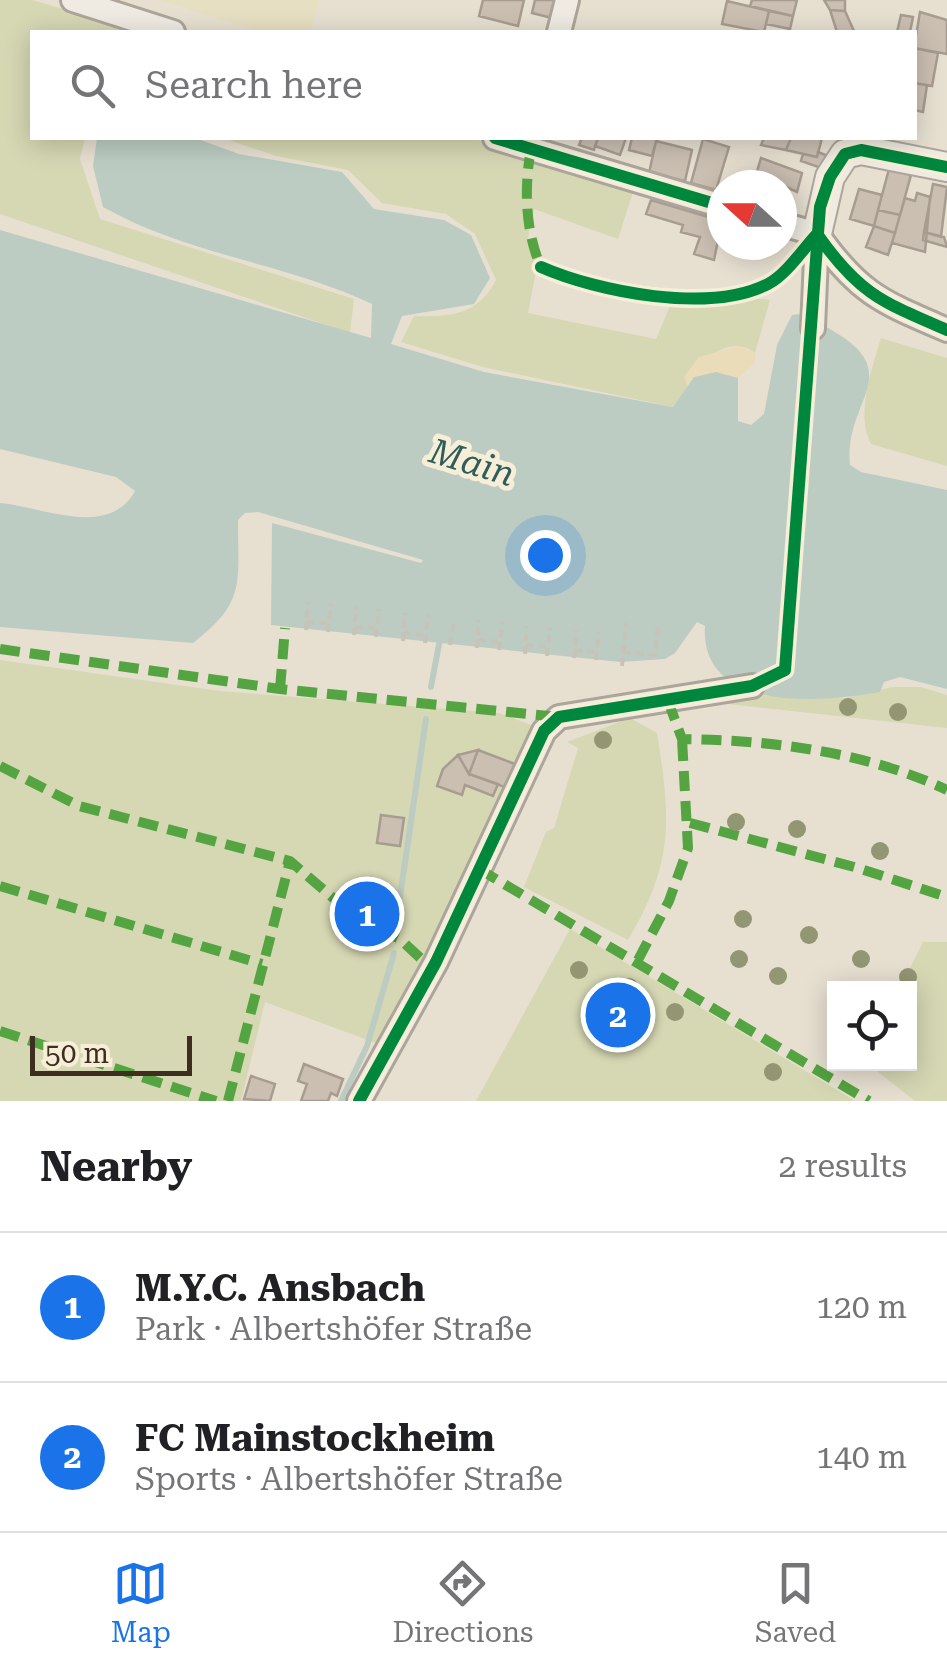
<!DOCTYPE html>
<meta charset="utf-8">
<style>
:root{--surface:#fff;--page:#f6f6f6;--text:#202124;--muted:#757577;--line:#e0e0e0;--accent:#1a73e8}
body{margin:0;font-family:"Roboto Serif",serif;background:var(--page);color:var(--text)}
.controls{position:absolute;right:30px;bottom:30px;display:grid;overflow:hidden;border-radius:0px;box-shadow:0 5px 25px #0003}
.controls button{width:90px;height:90px;display:grid;place-items:center;padding:0;border:0;border-bottom:2px solid var(--line);background:var(--surface);color:var(--text);font:50px sans-serif}
.compass{position:absolute;left:707px;top:170px;width:90px;height:90px;border-radius:50%;background:var(--surface);box-shadow:0 5px 25px #0003;rotate:291deg}
.scale{position:absolute;left:30px;bottom:25px;width:162px;box-sizing:border-box;padding-left:10px;border:5px solid #3d2e20;border-top:0;font-size:28px;line-height:35px;white-space:nowrap;color:#3d2e20;-webkit-text-stroke:8px #f7eed8;paint-order:stroke}
.you{position:absolute;left:545px;top:555px;width:35px;height:35px;margin:-25px;border:8px solid #fff;border-radius:50%;background:#1a73e8;box-shadow:0 0 0 15px #1a73e833}
.badge{display:grid;place-items:center;width:65px;height:65px;border-radius:50%;background:var(--accent);color:#fff;font-size:32px;font-weight:700}
.pin{position:absolute;translate:-50% -50%;border:5px solid #fff;box-shadow:0 2px 10px #0006}
.list{margin:0;padding:0;list-style:none}
h2{display:flex;justify-content:space-between;align-items:center;height:130px;margin:0;padding:0 40px;font-size:42px}
h2 small{font-size:32px;font-weight:400;color:var(--muted)}
.list li{display:grid;grid-template-columns:65px 1fr auto;gap:30px;align-items:center;box-sizing:border-box;height:150px;padding:0 40px;border-top:2px solid var(--line)}
.list b{display:block;font-size:38px;white-space:nowrap}
.list p{margin:0;font-size:32px;white-space:nowrap;color:var(--muted)}
.list em{font-size:32px;font-style:normal;color:var(--muted)}
.icon{flex:none;width:55px;height:55px;fill:none;stroke:currentColor;stroke-width:2;stroke-linecap:round;stroke-linejoin:round}
.map{position:relative;flex:none;width:947px;height:1101px;overflow:hidden}
.search{position:absolute;background:var(--surface);box-shadow:0 5px 25px #0003;left:30px;right:30px;top:30px;height:110px;display:flex;align-items:center;gap:25px;box-sizing:border-box;padding:0 35px;border-radius:0px;color:var(--muted);font-size:38px}
.sheet{height:430px;background:var(--surface)}
nav{display:flex;justify-content:space-around;align-items:center;box-sizing:border-box;height:140px;border-top:2px solid var(--line);background:var(--surface);font-size:28px;color:var(--muted)}
nav a{display:grid;justify-items:center;gap:5px}
nav .on{color:var(--accent)}
.map>svg:first-child{display:block}
</style>
<div class="map">
<svg width="947" height="1101" viewBox="0 0 947 1101">
<rect width="100%" height="100%" fill="#e7e0d1"/>
<!-- farmland -->
<path fill="#e6dfc2" d="M159,0h160l-8,32h-49z"/>
<!-- green -->
<path fill="#d6d7b3" d="M0,0h32l111,32h-111v106h53l-5,21 20,60 254,80 -4,34 -350,-119z
M223,138h249l162,51 -16,50 -84,-30 -6,29 10,23 -10,52 128,26 14,-33c34,6 66,-12 100,-6l-15,53c-25,-20 -52,8 -70,24l3,11 -15,19 -190,-40 -82,-25 13,-26c37,1 64,-1 82,-36l-21,-46 -29,-20 -64,-11 -34,-33 -72,-14z
M881,338l66,20v108l-76,-22c-16,-30 1,-75 10,-106z
M0,660l220,31 279,22 35,13 -153,319 -116,-43 -24,99h-241z
M893,687h28l26,8v33l-237,-26 46,-7 89,3z
M630,718l27,15c14,86 17,130 -29,207l-104,-53 22,-55 8,-4 24,-80 -11,-6z
M570,929l285,172h-379z
M923,942h24v159h-32l-47,-37h42v-76h-10z"/>
<!-- sand -->
<path fill="#eadcb9" d="M739,346l16,7v10l-17,15 -48,4 -2,6 -4,-11 15,-20z"/>
<!-- water -->
<path fill="#bcccc2" d="M97,138h98l44,16 103,18 32,37 70,11 27,15 19,43 -16,26 -72,12 -11,28 93,28 189,35 21,-30 22,-5 22,6v43l13,4 13,-11 13,-69 15,-30c14,-4 24,7 36,13 82,45 15,72 22,137l11,7 86,18v199l-47,-12 -16,5 -4,10c-60,11 -181,20 -175,-66l-8,-4 -22,31 -10,6 -45,3 -349,-37 1,-102 149,40 2,-3 -165,-48 -13,1 -7,7c0,65 8,82 -45,123l-193,-16v-124c43,4 109,36 135,-12l-19,-14 -116,-28v-219l371,108 1,-34c-87,-41 -184,-49 -269,-97l-10,-41z"/>
<g fill="none" stroke-linecap="round" stroke-linejoin="round">
<!-- stream -->
<path stroke="#bcccc2" stroke-width="6" d="M431,687l9,-48
M397,917l29,-198
M341,1101l26,-55 27,-93"/>
<!-- ferry -->
<path stroke="#2f5d5a" stroke-width="2.5" stroke-dasharray="12 10" stroke-linecap="butt" d="M763,682l22,-12 27,-331"/>
</g>
<!-- building -->
<path fill="#cbbfb2" stroke="#a89c90" stroke-width="2.5" d="M483,0h41l-6,26 -39,-10z
M535,0h22l-5,18 -20,-5z
M752,0h45l-4,16 -43,-10z
M824,0h21v11l-15,-1z
M727,1l42,10 -5,21 -42,-8z
M830,10l15,1 9,20 -17,1z
M769,11l24,5 -3,13 -24,-5z
M920,12l27,8v34l-33,-6z
M901,15l12,2 -3,15h-13z
M914,48l24,5 -6,33 -18,-3z
M914,83l13,2 -4,27 -9,-2z
M582,138h16l-4,12 -15,-5z
M598,138h28l-6,17 -25,-9z
M632,138h25l-5,18 -23,-6z
M764,138h27l-5,12 -25,-5z
M791,138h31l-5,19 -31,-7z
M703,139l26,8 -13,43 -25,-7z
M656,141l36,9 -7,31 -36,-8z
M818,152l10,4 -4,13 -23,-8 2,-7 14,3z
M761,158l41,15 -5,19 -15,-7h-29z
M889,169l22,6 -11,40 -22,-5z
M933,184l14,3 -6,50 -17,-5z
M859,189l23,6 -8,31 -24,-7z
M917,193l13,4 -5,55 -33,-9 13,-45 10,3z
M651,200l71,21 -8,39 -20,-6 6,-17 -19,-5 2,-7 -37,-11z
M878,210l22,5 -5,18 -21,-7z
M874,226l21,7 -7,22 -22,-8z
M924,232l20,5 3,10 -24,-7z
M478,750l-9,24 -11,-19z
M478,750l37,14 -8,24 -38,-14z
M458,755l11,19 29,10 -5,12 -28,-11 -3,10 -25,-9 6,-17z
M381,815l23,3 -4,28 -23,-3z
M304,1064l39,15 -6,17 -6,-3 -3,8h-27l6,-17 -9,-3z
M251,1076l24,8 -5,17 -26,-2z"/>
<g fill="none" stroke-linecap="round" stroke-linejoin="round">
<defs>
<path id="service" d="M541,267c51,22 180,48 229,16 17,-11 31,-32 44,-46"/>
<path id="minor" d="M73,0l100,32
M559,32l8,-32
M495,138l227,68
M782,224l35,10
M817,234c42,60 65,68 130,96
M813,328l4,-94
M359,1101l77,-139 108,-231 15,-14 193,-31"/>
<path id="tertiary" d="M817,234l13,-57 15,-23 16,-4 86,17"/>
</defs>
<!-- service casing -->
<use href="#service" stroke="#ada599" stroke-width="16"/>
<!-- minor casing -->
<use href="#minor" stroke="#ada599" stroke-width="28"/>
<!-- tertiary casing -->
<use href="#tertiary" stroke="#ada599" stroke-width="32"/>
<!-- path -->
<path stroke="#c8c2b9" stroke-width="4" stroke-dasharray="8 5" stroke-linecap="butt" d="M306,622l21,1
M355,627l20,1
M306,630l2,-28
M328,632l3,-28
M403,633l21,2
M354,635l2,-28
M376,637l3,-28
M478,640l20,2
M403,641l2,-28
M425,643l3,-28
M450,645l4,-26
M526,645l20,2
M477,648l2,-28
M499,650l3,-28
M574,650l20,2
M623,652l32,3 3,-29
M525,654l2,-28
M547,656l3,-28
M574,658l2,-28
M596,660l3,-28
M622,666l4,-43"/>
<!-- service -->
<use href="#service" stroke="#efebe3" stroke-width="11"/>
<!-- minor -->
<use href="#minor" stroke="#efebe3" stroke-width="22"/>
<!-- tertiary -->
<use href="#tertiary" stroke="#efebe3" stroke-width="28"/>
<!-- quiet -->
<path stroke="#54a441" stroke-width="10" stroke-dasharray="20 10" stroke-linecap="butt" d="M531,149c-7,38 -6,82 10,118
M0,649l280,40 279,28
M280,689l5,-61
M668,701l14,38c89,1 185,13 265,51
M0,766l79,40 211,55 69,59 41,19 32,30
M690,823l168,45 89,29
M479,869l390,232
M0,886l262,78
M638,960l31,-59 19,-53 -6,-109
M0,1031l216,70
M228,1101l62,-240"/>
<defs>
<path id="cycleway" d="M495,138l227,68
M817,234c42,60 65,68 130,96
M541,267c57,25 169,47 227,17 18,-9 35,-35 49,-50
M359,1101l77,-139 108,-231 15,-14 193,-31 33,-16 35,-463 10,-30 15,-23 16,-4 86,17"/>
</defs>
<!-- cycleway casing -->
<use href="#cycleway" stroke="#f7eed8" stroke-width="19"/>
<!-- cycleway -->
<use href="#cycleway" stroke="#00873e" stroke-width="12"/>
</g>
<!-- trees -->
<g fill="#929673">
<circle cx="848" cy="707" r="9"/>
<circle cx="898" cy="712" r="9"/>
<circle cx="603" cy="740" r="9"/>
<circle cx="736" cy="822" r="9"/>
<circle cx="797" cy="829" r="9"/>
<circle cx="880" cy="851" r="9"/>
<circle cx="743" cy="919" r="9"/>
<circle cx="809" cy="935" r="9"/>
<circle cx="739" cy="959" r="9"/>
<circle cx="861" cy="959" r="9"/>
<circle cx="579" cy="970" r="9"/>
<circle cx="778" cy="976" r="9"/>
<circle cx="908" cy="977" r="9"/>
<circle cx="629" cy="987" r="9"/>
<circle cx="675" cy="1012" r="9"/>
<circle cx="773" cy="1072" r="9"/>
</g>
<g text-anchor="middle" dominant-baseline="central" stroke-width="10" stroke-linejoin="round" paint-order="stroke">
<!-- water labels -->
<g font-size="35" font-style="italic" fill="#2f5d5a" stroke="#f7eed8">
<text transform="translate(472 463) rotate(17)">Main</text>
</g>
</g>
</svg>
<div class="controls">
<button><svg class="icon" aria-label="locate" viewBox="0 0 24 24"><circle cx="12" cy="12" r="6"/><path d="M12 2v4M12 18v4M2 12h4M18 12h4"/></svg></button>
</div>
<svg class="compass" viewBox="-18 -18 36 36"><path d="M0-13l5 13h-10z" fill="#e53935"/><path d="M0 13l5-13h-10z" fill="#757577"/></svg>
<div class="scale">50 m</div>
<div class="you"></div>
<div class="pin badge" style="left:367px;top:914px">1</div>
<div class="pin badge" style="left:618px;top:1015px">2</div>
<div class="search"><svg class="icon" aria-label="search" viewBox="0 0 24 24"><circle cx="10" cy="10" r="6"/><path d="M15 15l6 6"/></svg>Search here</div>
</div>
<section class="sheet">
<h2>Nearby<small>2 results</small></h2>
<ul class="list">
<li><span class="badge">1</span><div><b>M.Y.C. Ansbach</b><p>Park · Albertshöfer Straße</p></div><em>120 m</em></li>
<li><span class="badge">2</span><div><b>FC Mainstockheim</b><p>Sports · Albertshöfer Straße</p></div><em>140 m</em></li>
</ul>
</section>
<nav>
<a class="on"><svg class="icon" aria-label="map" viewBox="0 0 24 24"><path d="M3 6l6-2 6 2 6-2v14l-6 2-6-2-6 2zM9 4v14M15 6v14"/></svg>Map</a>
<a><svg class="icon" aria-label="directions" viewBox="0 0 24 24"><path d="M12 3l9 9-9 9-9-9zM9 14v-3h6M13 9l2 2-2 2"/></svg>Directions</a>
<a><svg class="icon" aria-label="saved" viewBox="0 0 24 24"><path d="M7 4h10v16l-5-4-5 4z"/></svg>Saved</a>
</nav>
